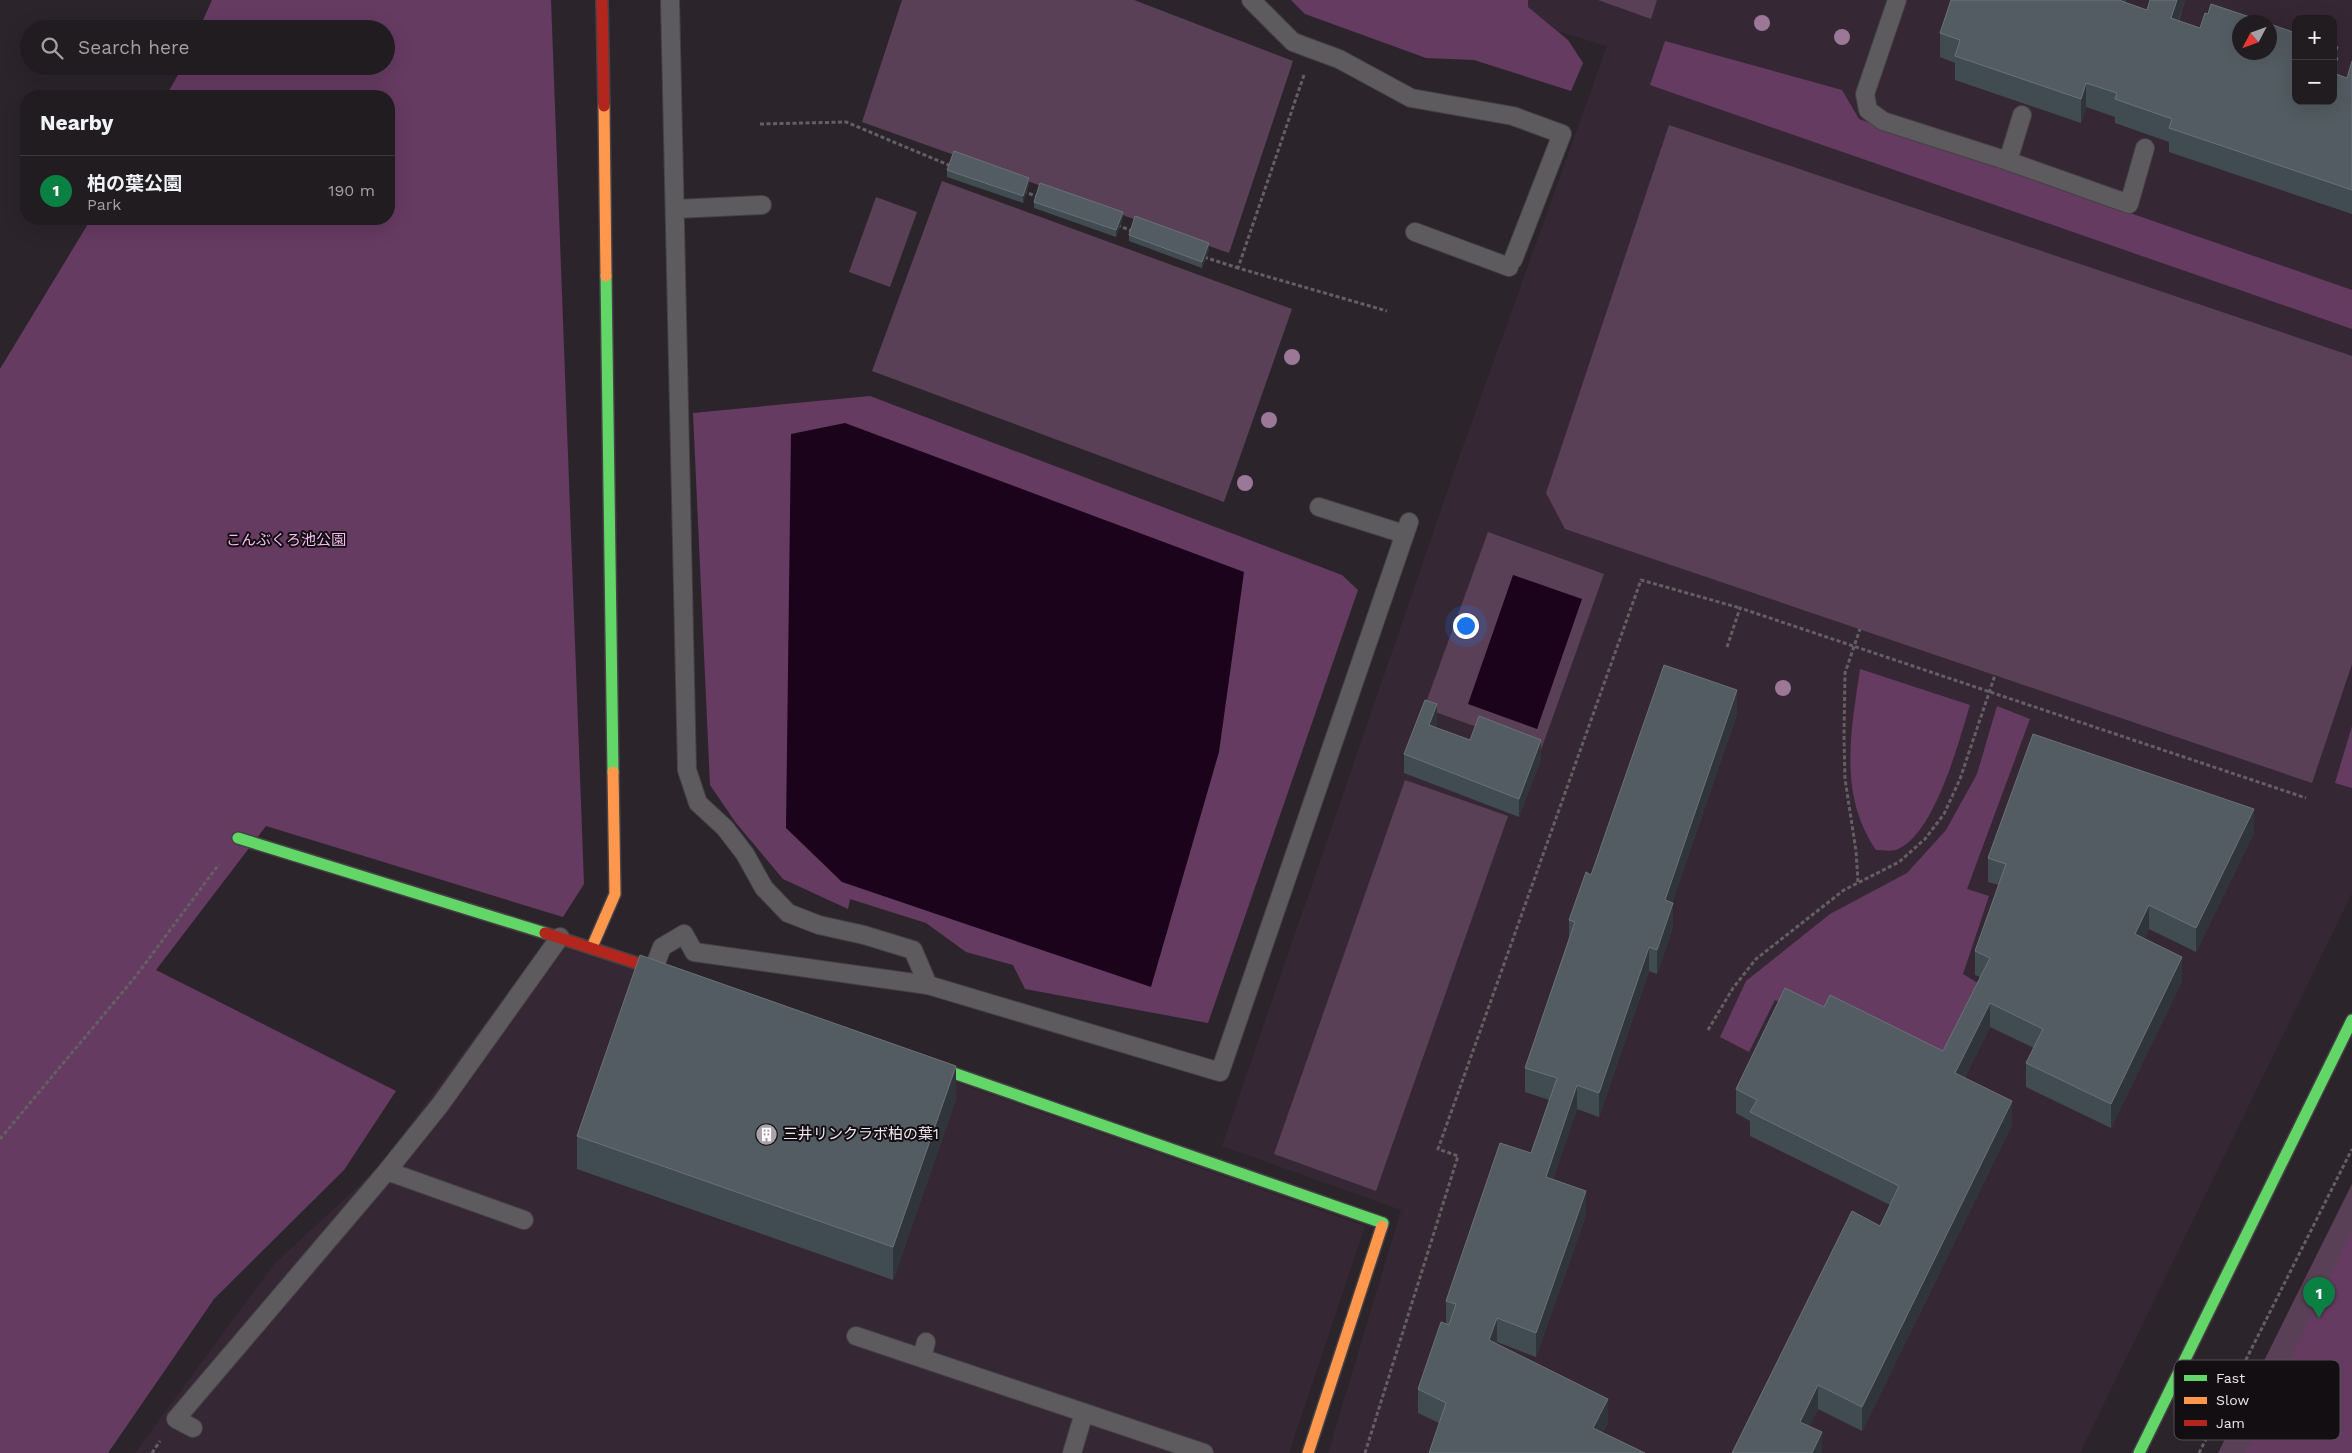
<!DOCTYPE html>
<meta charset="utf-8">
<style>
:root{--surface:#201c20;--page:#2d292d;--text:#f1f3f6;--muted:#a2a1a5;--line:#3d3a3e;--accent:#0b8043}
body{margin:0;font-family:"Work Sans","Noto Sans JP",sans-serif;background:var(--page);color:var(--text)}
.controls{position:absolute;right:15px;top:15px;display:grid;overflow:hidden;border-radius:10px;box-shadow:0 5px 20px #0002}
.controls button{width:45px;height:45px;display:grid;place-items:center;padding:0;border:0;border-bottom:1px solid var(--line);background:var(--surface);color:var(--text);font:25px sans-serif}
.compass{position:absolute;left:2232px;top:15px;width:45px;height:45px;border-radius:50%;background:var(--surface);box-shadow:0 5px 20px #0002;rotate:229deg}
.you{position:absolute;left:1465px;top:625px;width:18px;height:18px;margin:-12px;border:4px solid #fff;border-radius:50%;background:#1a73e8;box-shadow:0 0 0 8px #1a73e833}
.badge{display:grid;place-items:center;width:32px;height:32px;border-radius:50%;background:var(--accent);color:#fff;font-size:16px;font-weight:700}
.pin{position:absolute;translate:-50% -41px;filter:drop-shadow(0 1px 2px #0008)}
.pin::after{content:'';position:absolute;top:26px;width:18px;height:15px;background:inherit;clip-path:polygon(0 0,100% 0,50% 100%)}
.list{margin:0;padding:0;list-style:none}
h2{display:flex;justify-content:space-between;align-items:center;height:65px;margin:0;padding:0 20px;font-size:21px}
h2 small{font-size:16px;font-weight:400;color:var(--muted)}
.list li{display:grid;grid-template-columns:32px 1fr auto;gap:15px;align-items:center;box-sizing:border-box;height:70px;padding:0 20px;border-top:1px solid var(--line)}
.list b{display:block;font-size:19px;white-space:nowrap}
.list p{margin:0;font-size:16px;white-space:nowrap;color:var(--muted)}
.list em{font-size:16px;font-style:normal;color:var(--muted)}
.icon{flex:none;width:28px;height:28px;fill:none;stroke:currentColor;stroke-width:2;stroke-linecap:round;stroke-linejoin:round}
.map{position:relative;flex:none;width:2352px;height:1453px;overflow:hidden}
.search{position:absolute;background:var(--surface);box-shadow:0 5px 20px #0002;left:20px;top:20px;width:375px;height:55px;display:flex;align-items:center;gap:12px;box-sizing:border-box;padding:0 18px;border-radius:28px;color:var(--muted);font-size:19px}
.panel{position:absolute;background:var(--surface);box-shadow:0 5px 20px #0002;left:20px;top:90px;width:375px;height:135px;border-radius:20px}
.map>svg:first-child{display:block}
</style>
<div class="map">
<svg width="2352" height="1453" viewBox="0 0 2352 1453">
<rect width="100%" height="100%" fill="#2b252b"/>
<!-- built -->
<path fill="#362735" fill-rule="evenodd" d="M1455,0h897v893l-272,560h-752l73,-243 -179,-64 233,-677 152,-423zM2296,19h37v82h-37zM2240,22h30v30h-30z
M547,939l818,287 -76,227h-1154l139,-189 103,-95z"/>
<!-- green -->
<path fill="#5a4057" d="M902,0h232l159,61 -64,192 -367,-131z
M1598,0h59l-6,19z
M1669,125l683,231v308l-40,119 -747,-254 -19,-36z
M942,181l350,128 -68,193 -352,-131z
M876,197l41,15 -27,75 -41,-15z
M1488,532l116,42 -63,176 -117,-42z
M1405,780l103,36 -132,375 -102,-37z
M2352,1184v269h-134z"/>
<!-- forest -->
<path fill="#663b62" d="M212,0h339l33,884 -21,33 -297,-91 -110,144 240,121 -52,79 -130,129 -106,154h-108v-1084l91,-150h298v-123h-223l17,-30h203v-37h-187z
M1291,0h237v7l40,33 15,23 -12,28 -97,-31 -48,-2 -121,-44z
M1665,41l177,49 17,29 493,171v39l-702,-244z
M870,396l472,179 16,15 -150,433 -183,-34 -12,-24 -47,-13 -40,-29 -76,-24 -2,10 -65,-30 -47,-56 -26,-38 -17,-372z
M1860,669l110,36c-11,36 -35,128 -72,144 -5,3 -16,1 -22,1 -38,-56 -25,-118 -16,-181z
M1997,706l33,13 -63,170 22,7 -26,78 18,11 -41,83 -165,-68 -26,52 -29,-15 26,-56 84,-67 77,-41 39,-43 31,-56z
M2352,726v62l-17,-5z
M2352,1232v221h-107z"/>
<!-- water -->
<path fill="#1c031c" d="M845,423l399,149 -25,180 -68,235 -309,-105 -56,-54 5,-394z
M1513,575l69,24 -45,130 -69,-25z"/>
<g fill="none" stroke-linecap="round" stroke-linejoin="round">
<defs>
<path id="lane" d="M1251,0l42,42 46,17 72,39 102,18 49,18 -49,126
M1897,0l-32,94 3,16 15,11 125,40
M2022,115l-14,46 121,43 16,-56
M675,209l87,-4
M1415,232l94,35
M1319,507l85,27
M654,968l8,-21 22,-13 10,18 234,33 -15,-35 -49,-15 -45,-10 -31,-12 -24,-25 -19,-34 -20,-26 -27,-25 -11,-33 -17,-770
M928,985l292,87 189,-550
M387,1171l137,49
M856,1336l348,117
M922,1358l4,-16
M193,1428l-17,-9 211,-248 53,-66 120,-168
M1072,1453l12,-40"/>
<path id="fast" d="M606,276l7,496
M238,838l307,95
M922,1062l461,161 -1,3
M2139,1453l213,-433"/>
<path id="slow" d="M604,106l2,170
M592,947l23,-53 -2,-122
M1308,1453l74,-227"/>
<path id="jam" d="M602,0l2,106
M545,933l128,42"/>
</defs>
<!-- lane casing -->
<use href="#lane" stroke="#454145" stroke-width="20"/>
<!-- fast casing -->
<use href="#fast" stroke="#454145" stroke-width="14"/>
<!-- slow casing -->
<use href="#slow" stroke="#454145" stroke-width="14"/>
<!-- jam casing -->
<use href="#jam" stroke="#454145" stroke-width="14"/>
<!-- path -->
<path stroke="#626062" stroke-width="3" stroke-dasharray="4 2.5" stroke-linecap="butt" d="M1304,75l-66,193 149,43
M760,124l86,-2 105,44
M1023,191l17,7
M1117,225l15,6
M1204,257l34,11
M1727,647l13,-39 566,190
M1858,882l-2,-31 -11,-72 -1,-44 1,-62 15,-44
M1708,1030l25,-42 23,-29 88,-69 55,-28 26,-23 19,-25 16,-35 35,-104
M0,1139l136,-163 83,-112
M152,1453l8,-12
M1365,1453l93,-297 -20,-7 203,-569 99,28
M2199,1453l153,-304"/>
<!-- lane -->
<use href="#lane" stroke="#5e5b5e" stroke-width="18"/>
<!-- fast -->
<use href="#fast" stroke="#63d668" stroke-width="11"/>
<!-- slow -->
<use href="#slow" stroke="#ff974d" stroke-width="11"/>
<!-- jam -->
<use href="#jam" stroke="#b3261e" stroke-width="11"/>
</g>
<!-- trees -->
<g fill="#9b7898">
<circle cx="1762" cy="23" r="8"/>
<circle cx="1842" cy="37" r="8"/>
<circle cx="1292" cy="357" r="8"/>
<circle cx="1269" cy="420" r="8"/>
<circle cx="1245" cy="483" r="8"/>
<circle cx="1783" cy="688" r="8"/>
</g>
<!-- wall -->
<path fill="#404c51" d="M2126,0l-1,2 22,8 3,-10h35l-6,21 21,7 138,19v27l9,4 5,-17v153l-183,-62v-10l-54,-19v-6l-29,-10 -5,16 -126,-43v-17l-15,-6v-24z
M947,170l82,14 -6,19 -76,-26z
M1034,202l89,16 -7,19 -82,-29z
M1129,235l80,15 -7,18 -73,-27z
M1737,714l-65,189 1,24 -16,47 -8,-3 -50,146 -22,-8 -24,70 33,36 -50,142 -39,-15 -1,2 112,79 -5,9 -164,-9 -21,-10v-24l28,-65v-23l85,-148 18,-53 -24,-8v-24l44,-130v-18l22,-45z
M1437,723l-2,4 35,13 71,19 -22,58 -115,-44v-19z
M2254,833l-58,119 -47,-23 -5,10 38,42 -71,147 -85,-41v-24l8,-15 -44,-21 -25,50 47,48 -150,306 -44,-22 -9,17 13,27h-90l148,-227 10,-21 -140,-69v-15l-14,-8v-24l88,-82 119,44 37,-74 -5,-2v-24l24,-66 -11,-3v-24z
M956,1099l-63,181 -316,-111v-33z"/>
<!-- shaded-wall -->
<path fill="#30353b" d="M2177,0h8l-14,42v-24z
M2338,47v35l-5,12v-24l1,-13z
M2086,83v24l-5,16v-24z
M1029,178v6l-6,19v-7z
M1123,212v6l-7,19v-7z
M1209,243v7l-7,18v-6z
M1737,690v24l-72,210v-24z
M1437,704v19l-8,20v-18z
M1541,740v19l-22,58v-18z
M2254,809v24l-58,119v-24z
M1673,903v24l-16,47v-24z
M2149,905v24l-14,29v-24z
M1649,947v24l-50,146v-24z
M2182,957v24l-71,147v-24z
M1990,1003v24l-35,70v-24z
M956,1066v33l-63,181v-33z
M1577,1085v24l-31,92v-24z
M2012,1101v24l-150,306v-24z
M1586,1191v24l-50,142v-24z
M1497,1318v24l-8,22v-24z
M1818,1385v24l-18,37v-24z
M1608,1399v24l-15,29v-24z
M1822,1432v21h-10z"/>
<!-- building -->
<path fill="#535c62" stroke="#6b7277" d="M1951,0h170v1l26,9 3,-10h27l-6,18 29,10 5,-15 3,1 3,-10 54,18h-25v30h30v-28l26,9v68h37v-28l14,5 5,-17v129l-183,-62 3,-9 -57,-20 2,-6 -31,-10 -5,16 -126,-43 5,-16 -20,-7z
M2333,46l5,1 -4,10 4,1 -5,12z
M954,151l75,27 -6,18 -76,-26z
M1040,183l83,29 -7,18 -82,-28z
M1135,216l74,27 -7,19 -73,-27z
M1664,665l73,25 -72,210 8,3 -16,47 -8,-3 -50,146 -22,-8 -31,92 40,14 -50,142 -39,-15 -8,22 119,59 -15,29 52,25h-216l17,-50 -28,-14 23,-67 8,3 7,-21 -10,-3 54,-158 31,10 26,-75 -32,-10 50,-146 -6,-2 17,-48 5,3z
M1425,700l12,4 -8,21 41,15 9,-24 62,24 -22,59 -115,-45z
M2033,734l221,75 -58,119 -47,-23 -14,29 47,23 -71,147 -85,-41 17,-34 -53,-26 -35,70 57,28 -150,306 -44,-22 -18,37 22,10 -10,21h-80l120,-242 28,15 19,-40 -149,-74 7,-12 -21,-11 49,-101 39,19 6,-12 113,56 47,-93 -15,-7 31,-87 -18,-6z
M640,955l316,111 -63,181 -316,-111z"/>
<!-- icons -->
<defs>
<symbol id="building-disc" viewBox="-11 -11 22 22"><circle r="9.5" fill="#aaa2a9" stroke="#130e12"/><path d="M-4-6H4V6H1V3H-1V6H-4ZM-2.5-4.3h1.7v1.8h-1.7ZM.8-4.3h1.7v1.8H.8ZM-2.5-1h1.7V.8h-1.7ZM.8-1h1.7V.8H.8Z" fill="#fff"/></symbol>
</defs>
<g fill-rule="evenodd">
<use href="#building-disc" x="754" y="1122" width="25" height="25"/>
</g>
<g text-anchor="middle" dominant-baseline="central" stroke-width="4" stroke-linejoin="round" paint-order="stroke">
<!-- park labels -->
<g font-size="15" fill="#f7bbf1" stroke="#130e12">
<text x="286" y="540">こんぶくろ池公園</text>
</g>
<!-- poi labels -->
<g font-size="15" fill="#eee6ed" stroke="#130e12" text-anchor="start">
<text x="783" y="1134">三井リンクラボ柏の葉1</text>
</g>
</g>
<!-- legend -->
<rect x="2174" y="1360" width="166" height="80" rx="8" fill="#130e12" stroke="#554f54" stroke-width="1"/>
<rect x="2184" y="1375" width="23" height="6" fill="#63d668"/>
<rect x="2184" y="1397" width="23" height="7" fill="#ff974d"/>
<rect x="2184" y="1420" width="23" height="6" fill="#b3261e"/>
<g font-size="14" fill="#eee6ed">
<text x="2216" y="1383">Fast</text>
<text x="2216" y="1405">Slow</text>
<text x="2216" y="1428">Jam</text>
</g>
</svg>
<div class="controls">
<button>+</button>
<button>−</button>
</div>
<svg class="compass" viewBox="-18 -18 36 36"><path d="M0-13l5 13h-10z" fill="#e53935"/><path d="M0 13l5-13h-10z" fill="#a2a1a5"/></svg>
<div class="you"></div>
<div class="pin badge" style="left:2319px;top:1318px">1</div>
<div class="search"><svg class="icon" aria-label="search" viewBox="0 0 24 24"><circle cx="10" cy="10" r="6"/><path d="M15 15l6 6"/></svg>Search here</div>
<section class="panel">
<h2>Nearby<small></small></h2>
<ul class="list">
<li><span class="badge">1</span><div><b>柏の葉公園</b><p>Park</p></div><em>190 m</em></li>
</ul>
</section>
</div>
